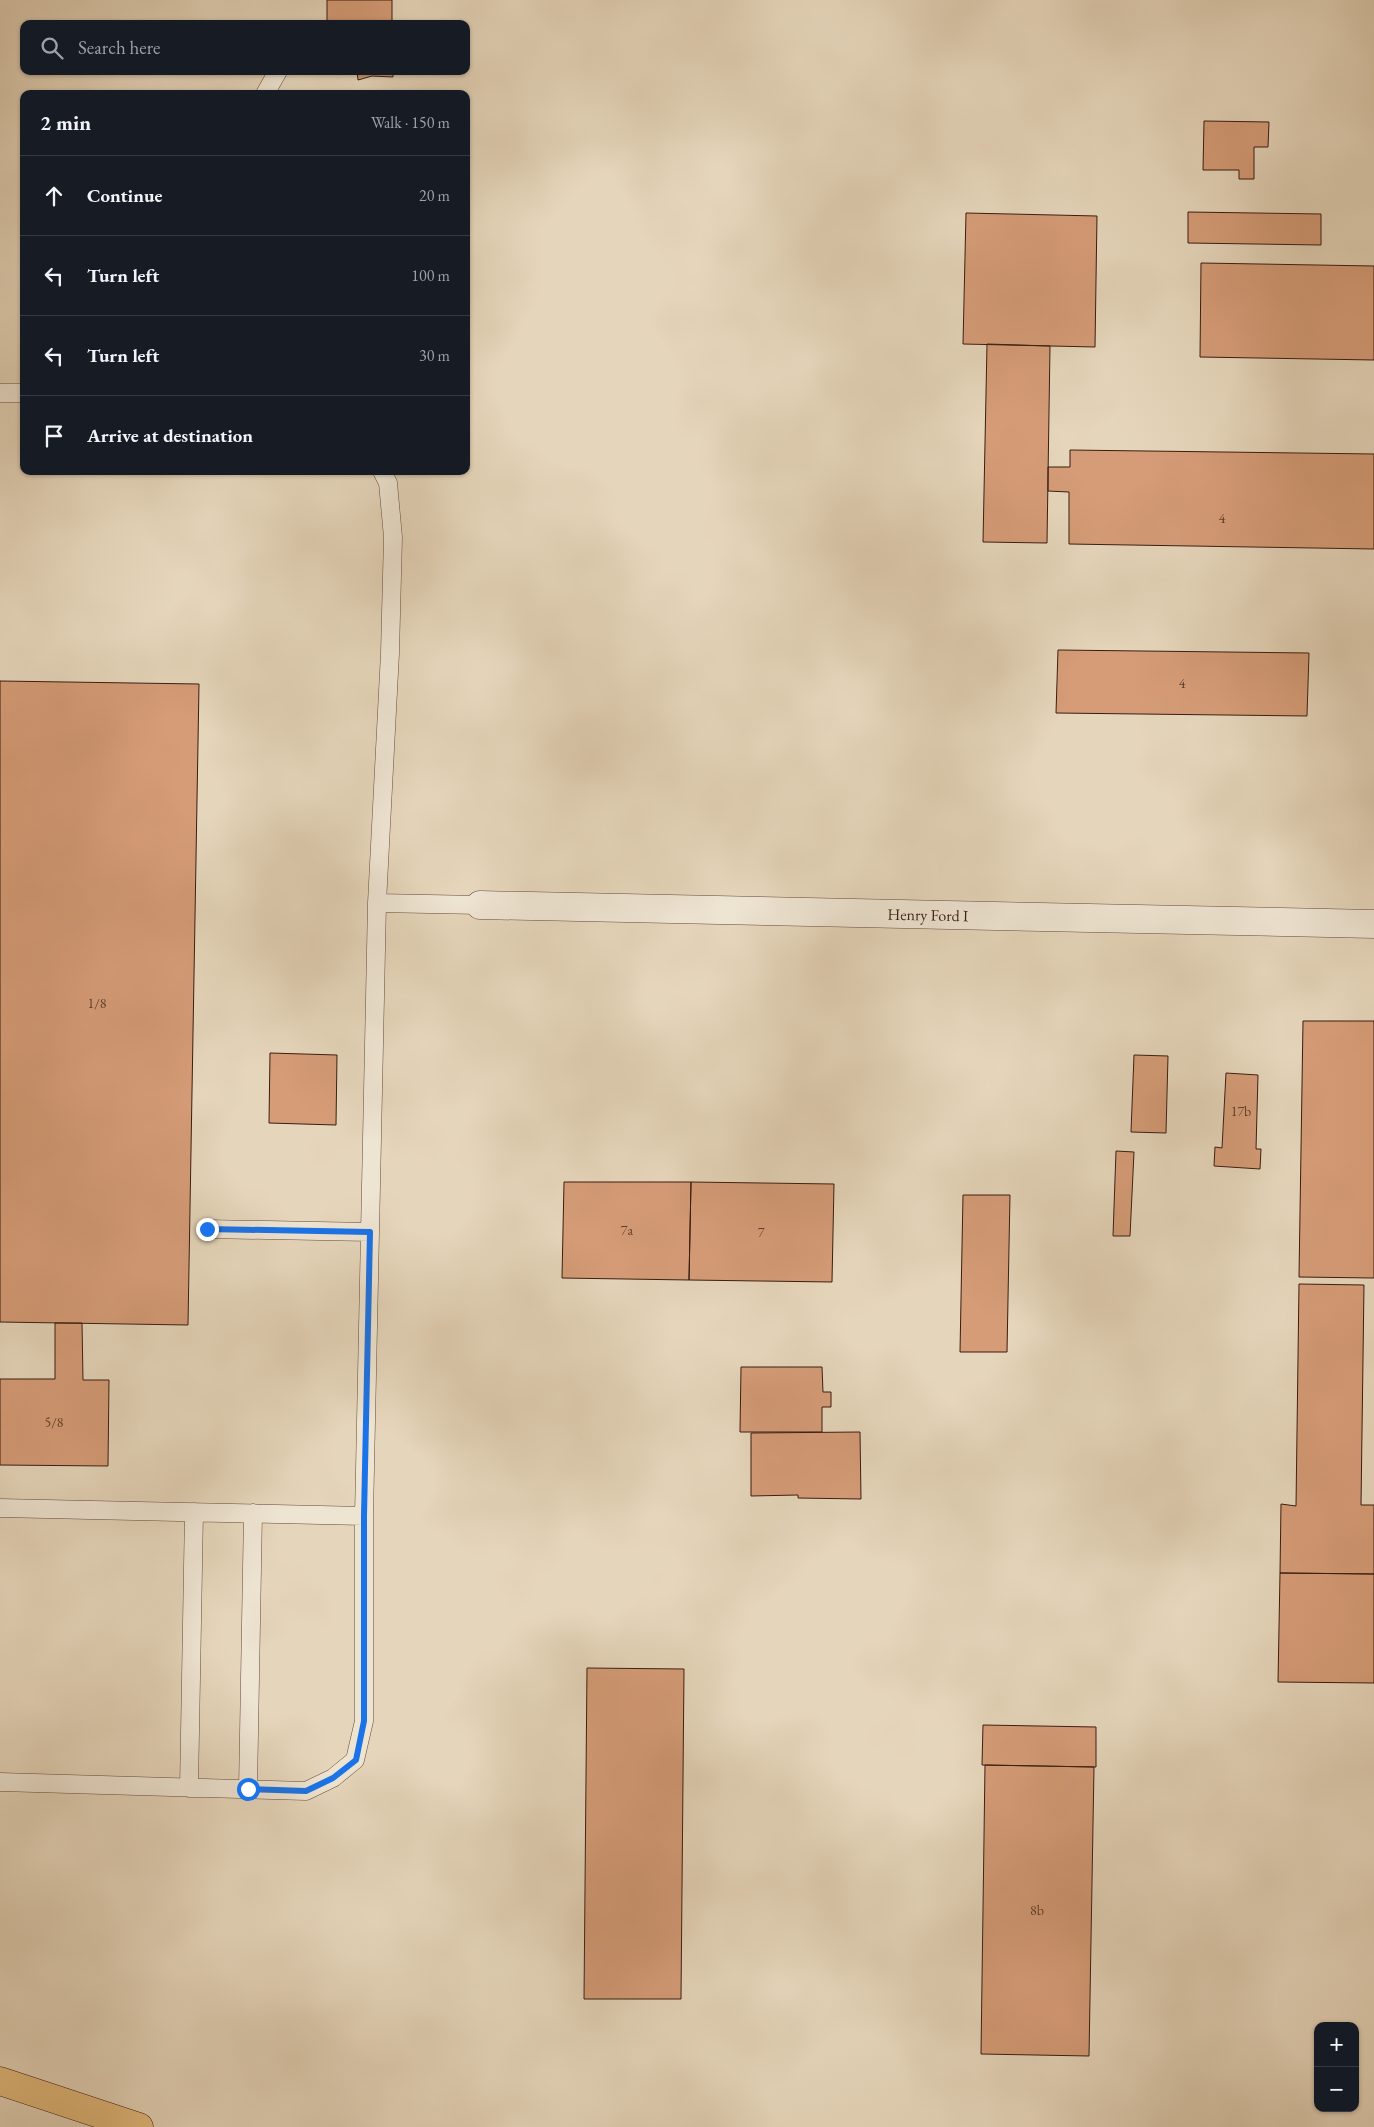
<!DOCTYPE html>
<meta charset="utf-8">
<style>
:root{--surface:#171b24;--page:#20242c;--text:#f1f3f6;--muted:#9ea1a6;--line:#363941}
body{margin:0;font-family:"EB Garamond",serif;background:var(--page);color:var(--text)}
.controls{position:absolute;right:15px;bottom:15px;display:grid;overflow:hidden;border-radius:10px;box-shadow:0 1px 4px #0004}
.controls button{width:45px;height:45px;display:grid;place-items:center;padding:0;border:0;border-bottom:1px solid var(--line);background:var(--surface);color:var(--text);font:25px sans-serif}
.stop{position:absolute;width:15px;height:15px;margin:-11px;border:4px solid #1a73e8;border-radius:50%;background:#fff}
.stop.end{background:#1a73e8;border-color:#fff;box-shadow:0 1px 5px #0008}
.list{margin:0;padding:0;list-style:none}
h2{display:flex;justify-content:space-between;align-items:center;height:65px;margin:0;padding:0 20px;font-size:21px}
h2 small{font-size:16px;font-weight:400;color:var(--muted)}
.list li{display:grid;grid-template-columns:32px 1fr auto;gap:15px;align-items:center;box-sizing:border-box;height:80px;padding:0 20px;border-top:1px solid var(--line)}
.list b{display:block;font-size:19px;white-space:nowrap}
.list em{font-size:16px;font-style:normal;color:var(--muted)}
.icon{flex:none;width:28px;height:28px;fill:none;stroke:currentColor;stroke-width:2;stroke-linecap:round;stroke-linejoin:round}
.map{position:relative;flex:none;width:1374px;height:2127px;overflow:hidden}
.search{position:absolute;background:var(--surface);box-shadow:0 1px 4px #0004;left:20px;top:20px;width:450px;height:55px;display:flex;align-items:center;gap:12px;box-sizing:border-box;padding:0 18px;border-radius:10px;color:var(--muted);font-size:19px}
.panel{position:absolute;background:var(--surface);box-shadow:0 1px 4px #0004;left:20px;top:90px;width:450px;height:385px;border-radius:10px}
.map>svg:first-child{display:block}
</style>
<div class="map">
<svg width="1374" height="2127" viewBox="0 0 1374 2127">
<rect width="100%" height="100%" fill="#e5d5ba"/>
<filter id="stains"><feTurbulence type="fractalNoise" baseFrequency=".004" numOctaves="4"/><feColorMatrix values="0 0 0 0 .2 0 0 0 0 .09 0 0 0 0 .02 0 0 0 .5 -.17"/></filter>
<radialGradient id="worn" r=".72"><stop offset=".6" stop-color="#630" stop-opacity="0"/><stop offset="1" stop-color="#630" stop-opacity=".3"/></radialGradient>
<!-- building -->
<path fill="#d59c77" stroke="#391d11" d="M327,0h65v24h-65z
M357,71h36v6l-21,-1 -14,4z
M1204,121l65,1 -1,25h-14v32h-15v-9h-36z
M1188,212l133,2v31l-133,-2z
M966,213l131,3 -2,131 -132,-3z
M1201,263l173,3v94l-174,-3z
M987,344l63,2 -3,197 -64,-1z
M1070,450l304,4v95l-305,-5v-52l-21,-1v-24h22z
M1058,650l251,3 -2,63 -251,-3z
M0,681l199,3 -11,641 -188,-3z
M1303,1021h71v257l-75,-1z
M270,1053l67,2 -1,70 -67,-2z
M1134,1055l34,1 -2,77 -35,-1z
M1226,1073l32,2 -2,74h5l-1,20 -46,-3 1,-19 7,1z
M1116,1151l18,1 -4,84h-17z
M564,1182h127l-2,98 -127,-2z
M691,1182l143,2 -2,98 -143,-2z
M963,1195h47l-3,157h-47z
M1299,1284l65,1 -3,220h13v69l-94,-1 1,-69 15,2z
M55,1323h27l1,57h26l-1,86 -108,-1v-86h55z
M741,1367h81l1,25h8v15h-9v25h-82z
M860,1432l1,67 -63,-1v-3l-47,1v-63z
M1280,1573l94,1v109l-96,-1z
M587,1668l97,1 -3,330h-97z
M983,1725l113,2v40l-114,-2z
M985,1765l109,2 -5,289 -108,-2z"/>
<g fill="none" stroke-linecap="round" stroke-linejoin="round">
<defs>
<path id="lane" d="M265,94l13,-23
M0,393h24
M377,903l103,2
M207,1229l163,3
M0,1508l364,8 13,-613 13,-250 3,-116 -5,-54 -6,-12
M0,1782l306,9 27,-13 22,-18 9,-39v-205
M189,1788l5,-276
M248,1789l5,-276"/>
<g id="street">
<path id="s1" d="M480,905l894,19"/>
</g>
<path id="primary" d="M0,2081l139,46"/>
</defs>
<!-- lane casing -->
<use href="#lane" stroke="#644b3b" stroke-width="19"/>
<!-- street casing -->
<use href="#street" stroke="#644b3b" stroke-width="29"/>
<!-- primary casing -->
<use href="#primary" stroke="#391d11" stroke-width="29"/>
<!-- lane -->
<use href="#lane" stroke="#eee4d2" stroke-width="18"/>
<!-- street -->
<use href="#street" stroke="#eee4d2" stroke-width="28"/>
<!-- primary -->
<use href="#primary" stroke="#e2ba7d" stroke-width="28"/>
</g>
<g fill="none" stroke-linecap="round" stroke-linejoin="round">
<!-- route -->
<path stroke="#1a73e8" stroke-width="6" d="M207,1229l163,3 -6,284v205l-8,39 -23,18 -27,13 -58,-2"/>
</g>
<g text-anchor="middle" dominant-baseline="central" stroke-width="4" stroke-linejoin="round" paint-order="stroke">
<!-- number labels -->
<g font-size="14" fill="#603d2a">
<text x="1222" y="518">4</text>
<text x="1182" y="683">4</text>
<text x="97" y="1003">1/8</text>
<text x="1241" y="1111">17b</text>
<text x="627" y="1230">7a</text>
<text x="761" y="1232">7</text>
<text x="54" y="1422">5/8</text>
<text x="1037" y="1910">8b</text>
</g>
<!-- street labels -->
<g font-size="16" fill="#391d11" stroke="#eee4d2">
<text stroke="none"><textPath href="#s1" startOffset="448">Henry Ford I</textPath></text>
</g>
</g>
<rect width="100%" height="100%" filter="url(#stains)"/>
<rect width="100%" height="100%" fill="url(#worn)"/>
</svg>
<div class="controls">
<button>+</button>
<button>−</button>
</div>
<div class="stop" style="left:248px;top:1789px"></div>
<div class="stop end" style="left:207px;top:1229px"></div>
<div class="search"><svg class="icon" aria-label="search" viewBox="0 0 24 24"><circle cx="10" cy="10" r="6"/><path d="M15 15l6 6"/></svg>Search here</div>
<section class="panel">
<h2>2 min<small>Walk · 150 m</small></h2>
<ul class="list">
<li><svg class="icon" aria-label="ahead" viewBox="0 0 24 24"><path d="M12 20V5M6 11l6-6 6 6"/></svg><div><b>Continue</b></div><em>20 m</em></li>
<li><svg class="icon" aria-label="left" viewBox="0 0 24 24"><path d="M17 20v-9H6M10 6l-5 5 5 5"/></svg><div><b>Turn left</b></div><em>100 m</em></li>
<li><svg class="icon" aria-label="left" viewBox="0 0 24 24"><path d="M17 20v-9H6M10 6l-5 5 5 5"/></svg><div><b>Turn left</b></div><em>30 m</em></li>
<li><svg class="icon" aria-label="arrive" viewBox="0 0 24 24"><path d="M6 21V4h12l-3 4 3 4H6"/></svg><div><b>Arrive at destination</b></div></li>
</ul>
</section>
</div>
